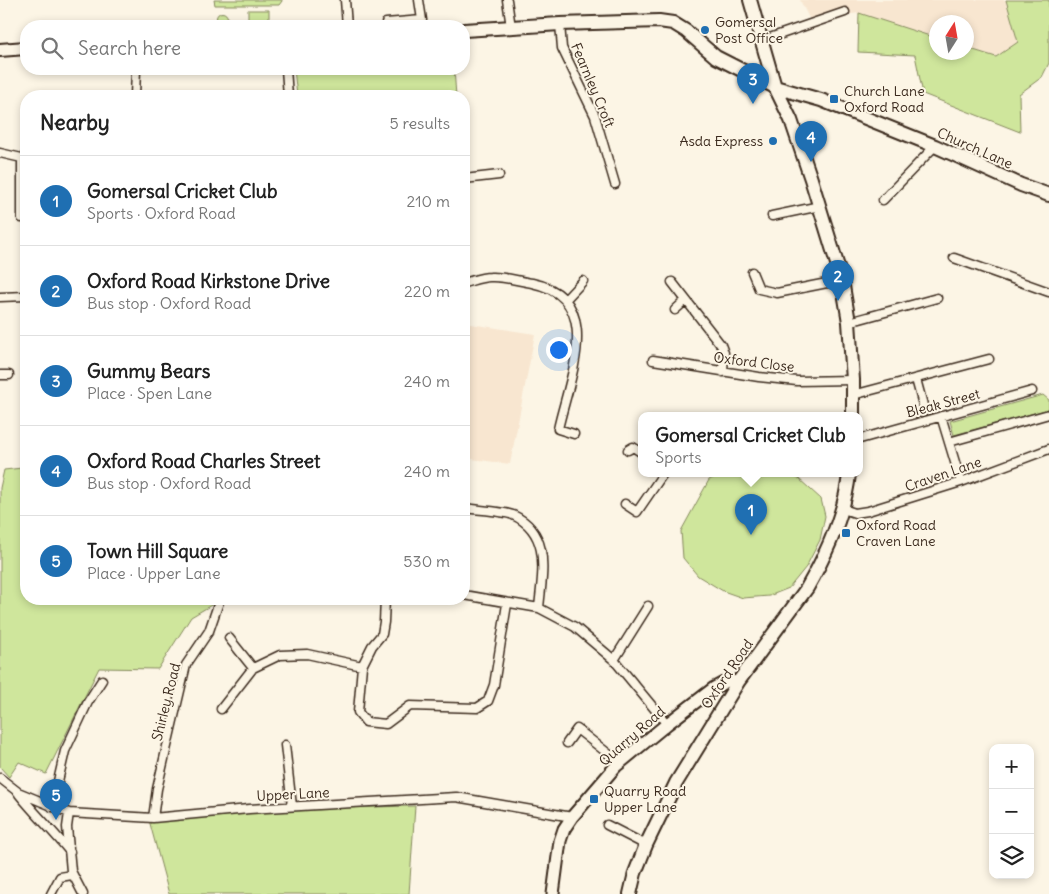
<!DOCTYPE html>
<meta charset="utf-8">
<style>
:root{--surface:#fff;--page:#f6f6f6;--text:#222;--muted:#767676;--line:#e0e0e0;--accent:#1f6fb2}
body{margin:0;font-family:Delius,sans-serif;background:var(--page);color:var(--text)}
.controls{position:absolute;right:15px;bottom:15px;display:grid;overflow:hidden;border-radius:10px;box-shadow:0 2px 8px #0003}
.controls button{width:45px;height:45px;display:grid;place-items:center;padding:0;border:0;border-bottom:1px solid var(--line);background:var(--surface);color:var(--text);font:25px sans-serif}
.compass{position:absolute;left:929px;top:15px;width:45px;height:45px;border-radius:50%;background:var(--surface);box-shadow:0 2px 8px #0003;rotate:11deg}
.you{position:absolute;left:558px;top:349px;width:18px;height:18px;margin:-12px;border:4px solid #fff;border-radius:50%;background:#1a73e8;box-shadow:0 0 0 8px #1a73e833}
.badge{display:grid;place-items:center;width:32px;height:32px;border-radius:50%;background:var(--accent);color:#fff;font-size:16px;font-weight:700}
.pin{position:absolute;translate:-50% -41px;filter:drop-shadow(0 1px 2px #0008)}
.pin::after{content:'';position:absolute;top:26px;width:18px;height:15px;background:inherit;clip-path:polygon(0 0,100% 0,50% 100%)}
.popup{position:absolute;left:638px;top:412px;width:225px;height:65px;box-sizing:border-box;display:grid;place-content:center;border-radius:10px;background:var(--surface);filter:drop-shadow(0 1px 4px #0005);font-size:16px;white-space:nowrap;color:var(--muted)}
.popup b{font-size:19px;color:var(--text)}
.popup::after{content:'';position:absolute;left:50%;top:100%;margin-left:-10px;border:10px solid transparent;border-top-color:var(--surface)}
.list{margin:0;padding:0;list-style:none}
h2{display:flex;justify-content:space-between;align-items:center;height:65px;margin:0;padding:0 20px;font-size:21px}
h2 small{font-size:16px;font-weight:400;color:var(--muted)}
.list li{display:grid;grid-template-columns:32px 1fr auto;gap:15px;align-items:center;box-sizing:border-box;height:90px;padding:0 20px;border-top:1px solid var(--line)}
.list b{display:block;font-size:19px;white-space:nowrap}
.list p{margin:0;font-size:16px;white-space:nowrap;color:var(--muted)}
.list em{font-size:16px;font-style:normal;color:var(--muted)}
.icon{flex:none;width:28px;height:28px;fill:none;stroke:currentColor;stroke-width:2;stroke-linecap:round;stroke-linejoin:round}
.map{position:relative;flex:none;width:1049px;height:894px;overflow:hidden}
.search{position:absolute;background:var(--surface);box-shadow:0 2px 8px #0003;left:20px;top:20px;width:450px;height:55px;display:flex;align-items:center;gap:12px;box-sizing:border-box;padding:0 18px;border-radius:20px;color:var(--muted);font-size:19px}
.panel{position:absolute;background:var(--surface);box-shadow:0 2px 8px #0003;left:20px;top:90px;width:450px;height:515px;border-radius:20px}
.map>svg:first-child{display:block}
</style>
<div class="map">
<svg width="1049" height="894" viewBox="0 0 1049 894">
<rect width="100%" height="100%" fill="#fcf5e5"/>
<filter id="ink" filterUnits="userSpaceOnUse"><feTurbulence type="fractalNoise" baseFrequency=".02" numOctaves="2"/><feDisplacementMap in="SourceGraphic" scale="10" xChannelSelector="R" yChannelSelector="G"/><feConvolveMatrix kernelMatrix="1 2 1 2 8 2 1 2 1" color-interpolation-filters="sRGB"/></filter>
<g filter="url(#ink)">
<!-- built -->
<path fill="#f8e6d0" d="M800,0h206l12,42 -22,15 -29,-9 -1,-26h-30v16l-77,-25 -49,7z
M464,323l71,11 -25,130 -46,-6z"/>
<!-- green -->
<path fill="#cfe69c" stroke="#85885d" d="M214,0h68v1l-3,4h-64z
M1006,0h43v63l-7,14 -23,17 1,38 -97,-38 -8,-39 -57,-3 1,-39 77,25v14h30l1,-4 29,9 22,-15z
M248,10h21v16h-21z
M216.5 18a5.5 5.5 0 1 1 11 0a5.5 5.5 0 1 1-11 0Z
M294,69h160l2,27h-159z
M1043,395l6,5v9l-95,26 -4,-14z
M26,414v185h189l-2,5 -22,13 -33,52 -59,-1 -53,106 -27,-12 -10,15 -9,-10v-279l4,-18 18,-2z
M721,474h68l10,5 22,20 4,17 -5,24 -14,27 -17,21 -20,8 -26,2 -20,-7 -25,-15 -15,-18 -2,-27 28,-51z
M415,806l-6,88h-240l-20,-74 136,-11z"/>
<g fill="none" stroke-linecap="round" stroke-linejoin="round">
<defs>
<path id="street" d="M345,0l2,26
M507,0l4,27
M386,23l36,-3 -3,-20
M560,24l2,24 33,68 20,68
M761,41l84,-29
M286,69l2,27
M135,96l1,-27
M0,153l26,6
M464,179l35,-4
M883,200l52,-54
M772,216l48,-10
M22,218v-60
M954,258l95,34
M752,272l7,17 18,4 65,-13
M672,282l49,63 3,8 -1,19
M464,283c8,-2 17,-6 26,-6 13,-1 29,4 42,6 75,15 36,98 26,146l16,5
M0,297l26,-1
M566,299l17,-18
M675,310l11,-10
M849,322l88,-24
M653,360l106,17 38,4 56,-1
M0,375h9
M916,379l7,26
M853,395l136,-36
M941,416l20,66
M860,439l172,-48
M949,442l100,-28
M628,450l5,-3 9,6
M625,504l12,8 26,-38
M464,508c12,2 39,3 49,7 39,18 29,59 26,93
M843,509l12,4 13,-2 93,-29 88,-33
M464,595l75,13 36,19 39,33 53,64
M385,599l-1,23 -2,12 -10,12 -10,20 -4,46 8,10 20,2 24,-18 67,2 11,-7 6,-16 13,-81
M229,638l24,30 27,-13 27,-1 55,12
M614,660l34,-54
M221,709l32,-41
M567,743l10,-14 43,34
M285,745l7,61
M0,778l18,14 51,21 84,5 96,-9 207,-12 116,20
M19,794c16,20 35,38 51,58
M52,807l13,-56 23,-49 14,-22
M69,813l-2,14 4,44 12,23
M153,818l4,-29 29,-124 23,-34 11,-32
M607,825l39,20
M51,894l9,-17 12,-2"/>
<path id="secondary" d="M553,894l7,-53 4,-12 8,-12 44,-51 51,-42 47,-36 13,-7 11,1"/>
<path id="primary" d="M750,0l25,87 16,33 20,59 31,101 7,42 4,58v36
M464,30l96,-6 99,-3 14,2 13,8 30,26 59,30 46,13 114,46 86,39 28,10
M0,50l26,-2
M630,894l5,-21 11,-28 30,-62 62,-101 69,-94c20,-35 38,-74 42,-114"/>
</defs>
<!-- street casing -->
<use href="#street" stroke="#3b2a1e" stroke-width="11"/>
<!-- secondary casing -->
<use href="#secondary" stroke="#3b2a1e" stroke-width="15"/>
<!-- primary casing -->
<use href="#primary" stroke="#3b2a1e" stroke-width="16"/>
<!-- street -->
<use href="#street" stroke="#fcf5e5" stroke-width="8"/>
<!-- secondary -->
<use href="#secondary" stroke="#fcf5e5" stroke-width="11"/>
<!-- primary -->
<use href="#primary" stroke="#fcf5e5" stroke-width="12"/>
</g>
</g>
<!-- markers -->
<g fill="#1f6fb2" stroke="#fcf5e5" stroke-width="2">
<circle cx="705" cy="30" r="5"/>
<rect x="829" y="94" width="10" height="10" rx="2.5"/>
<circle cx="773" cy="141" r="5"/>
<rect x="841" y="528" width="10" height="10" rx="2.5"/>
<rect x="589" y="794" width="10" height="10" rx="2.5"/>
</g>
<g text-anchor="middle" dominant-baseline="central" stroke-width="4" stroke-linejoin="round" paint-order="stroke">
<!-- poi labels -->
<g font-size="14" fill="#3b2a1e" stroke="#fcf5e5" text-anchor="start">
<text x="715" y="22">Gomersal<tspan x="715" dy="16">Post Office</tspan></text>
<text x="844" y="91">Church Lane<tspan x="844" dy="16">Oxford Road</tspan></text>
<text x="763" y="141" text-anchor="end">Asda Express</text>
<text x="856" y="525">Oxford Road<tspan x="856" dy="16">Craven Lane</tspan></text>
<text x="604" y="791">Quarry Road<tspan x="604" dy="16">Upper Lane</tspan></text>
</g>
<!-- street labels -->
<g font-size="14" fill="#3b2a1e" stroke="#fcf5e5">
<text transform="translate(593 85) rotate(67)">Fearnley Croft</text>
<text transform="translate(975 148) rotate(24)">Church Lane</text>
<text transform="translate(754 362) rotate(7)">Oxford Close</text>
<text transform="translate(943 403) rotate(-15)">Bleak Street</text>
<text transform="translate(943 474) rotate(-19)">Craven Lane</text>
<text transform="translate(727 674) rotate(-56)">Oxford Road</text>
<text transform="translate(166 702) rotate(-76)">Shirley Road</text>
<text transform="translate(632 736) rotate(-41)">Quarry Road</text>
<text transform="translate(293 794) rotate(-3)">Upper Lane</text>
</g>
</g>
</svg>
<div class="controls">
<button>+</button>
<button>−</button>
<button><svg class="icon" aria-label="layers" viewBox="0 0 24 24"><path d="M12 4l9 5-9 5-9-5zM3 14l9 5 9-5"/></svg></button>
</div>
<svg class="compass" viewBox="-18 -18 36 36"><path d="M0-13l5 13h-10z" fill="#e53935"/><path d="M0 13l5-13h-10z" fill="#767676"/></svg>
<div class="you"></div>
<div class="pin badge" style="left:751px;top:535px">1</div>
<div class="popup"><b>Gomersal Cricket Club</b>Sports</div>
<div class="pin badge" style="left:838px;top:301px">2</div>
<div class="pin badge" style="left:753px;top:104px">3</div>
<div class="pin badge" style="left:811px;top:162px">4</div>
<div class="pin badge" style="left:56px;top:820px">5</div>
<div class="search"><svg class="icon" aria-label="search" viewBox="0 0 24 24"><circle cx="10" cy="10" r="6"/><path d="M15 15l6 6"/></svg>Search here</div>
<section class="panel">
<h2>Nearby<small>5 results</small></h2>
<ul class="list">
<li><span class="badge">1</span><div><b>Gomersal Cricket Club</b><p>Sports · Oxford Road</p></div><em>210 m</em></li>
<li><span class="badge">2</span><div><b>Oxford Road Kirkstone Drive</b><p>Bus stop · Oxford Road</p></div><em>220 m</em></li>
<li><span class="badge">3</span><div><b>Gummy Bears</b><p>Place · Spen Lane</p></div><em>240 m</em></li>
<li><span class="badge">4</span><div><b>Oxford Road Charles Street</b><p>Bus stop · Oxford Road</p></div><em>240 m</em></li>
<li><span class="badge">5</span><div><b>Town Hill Square</b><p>Place · Upper Lane</p></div><em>530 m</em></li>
</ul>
</section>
</div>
